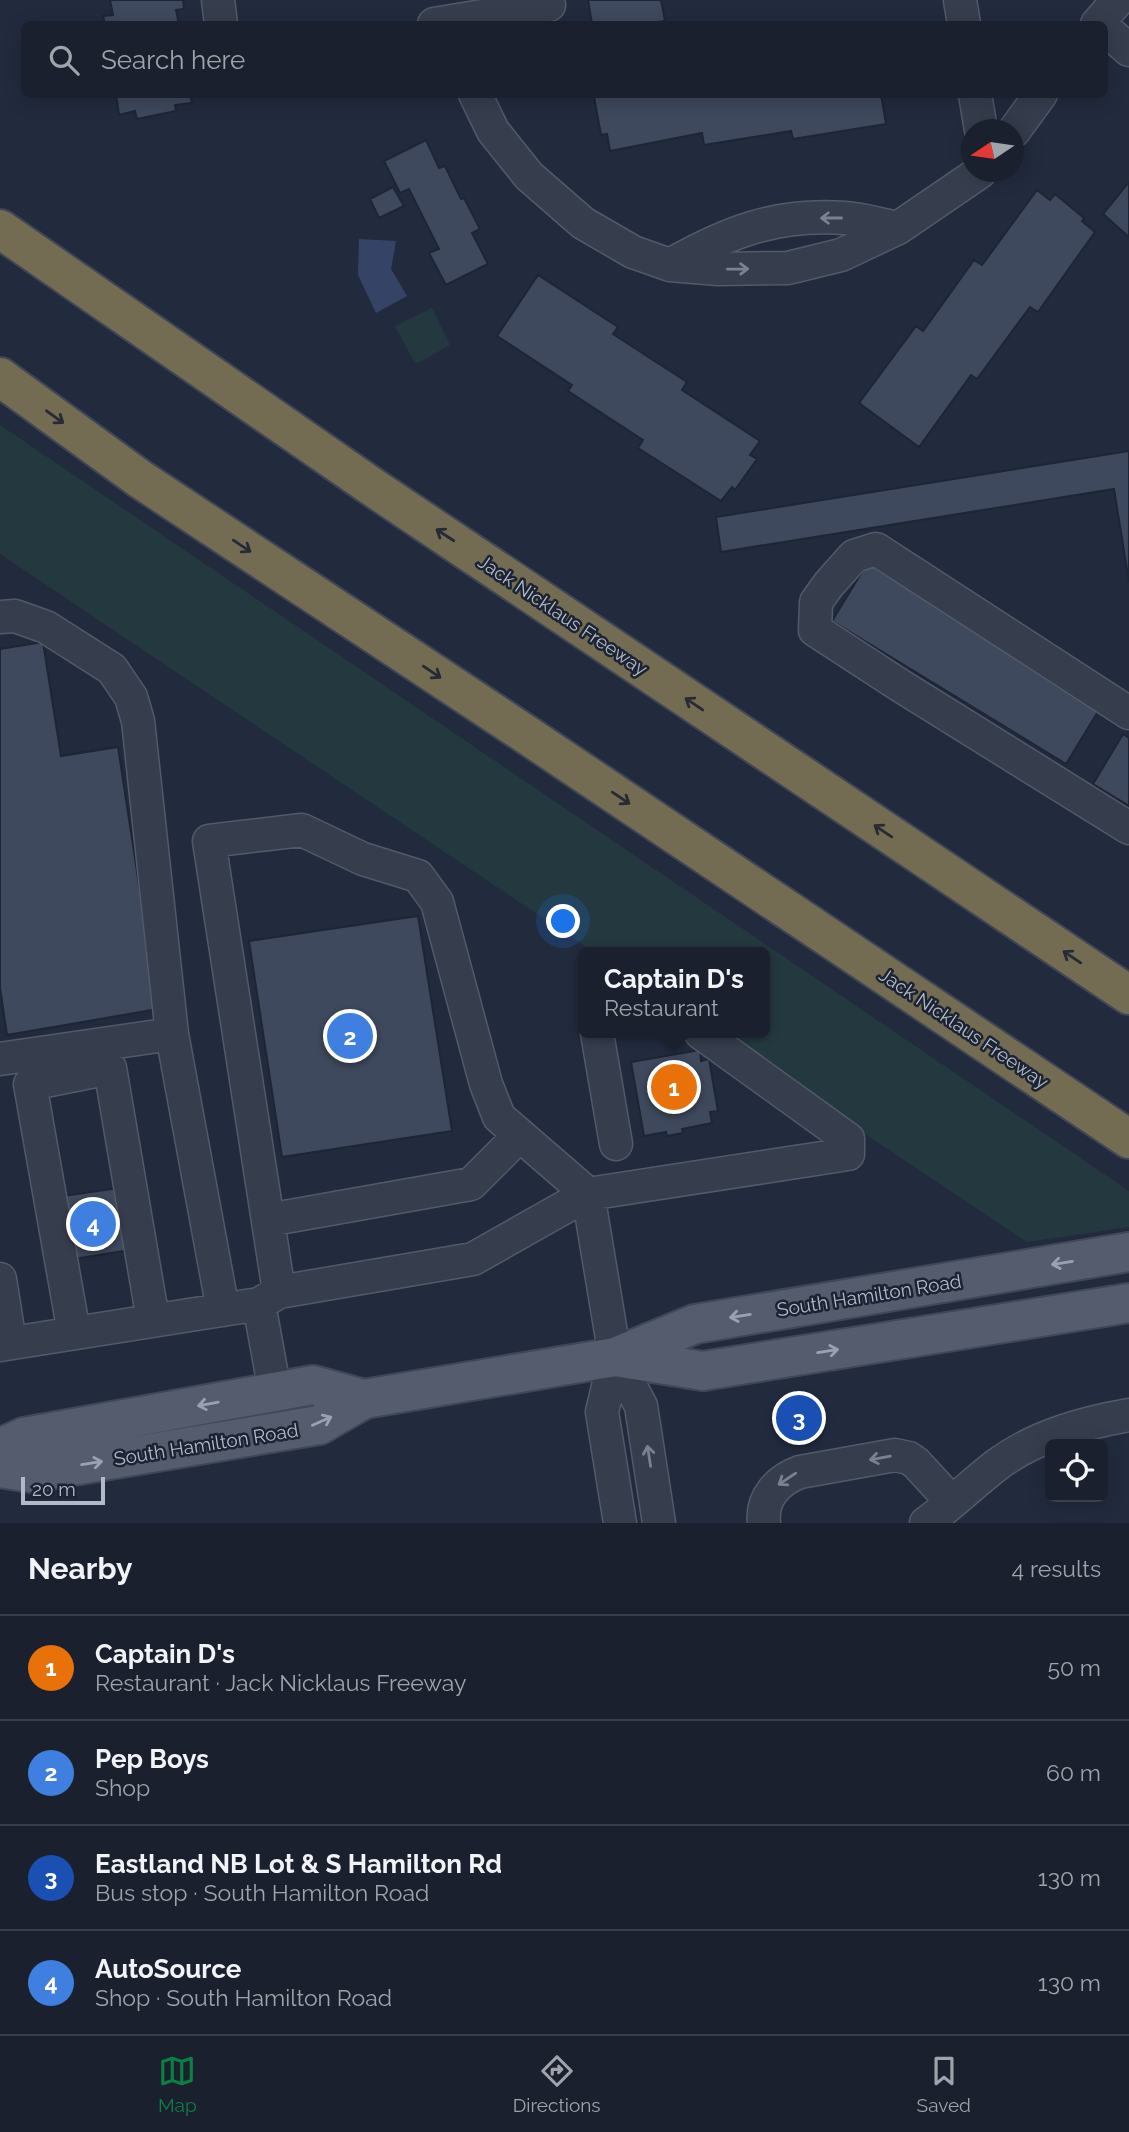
<!DOCTYPE html>
<meta charset="utf-8">
<style>
:root{--surface:#1a202e;--page:#232836;--text:#f1f3f6;--muted:#9fa3aa;--line:#383e4a;--accent:#0b8043}
body{margin:0;font-family:Raleway,sans-serif;background:var(--page);color:var(--text)}
.controls{position:absolute;right:21px;bottom:21px;display:grid;overflow:hidden;border-radius:10px;box-shadow:0 4px 18px #0003}
.controls button{width:63px;height:63px;display:grid;place-items:center;padding:0;border:0;border-bottom:2px solid var(--line);background:var(--surface);color:var(--text);font:35px sans-serif}
.compass{position:absolute;left:961px;top:119px;width:63px;height:63px;border-radius:50%;background:var(--surface);box-shadow:0 4px 18px #0003;rotate:257deg}
.scale{position:absolute;left:21px;bottom:18px;width:84px;box-sizing:border-box;padding-left:7px;border:4px solid #b2b9c9;border-top:0;font-size:19px;line-height:24px;white-space:nowrap;color:#b2b9c9;-webkit-text-stroke:5px #1c2333;paint-order:stroke}
.you{position:absolute;left:564px;top:922px;width:24px;height:24px;margin:-18px;border:5px solid #fff;border-radius:50%;background:#1a73e8;box-shadow:0 0 0 10px #1a73e833}
.badge{display:grid;place-items:center;width:46px;height:46px;border-radius:50%;background:var(--accent);color:#fff;font-size:23px;font-weight:700}
.pin{position:absolute;translate:-50% -50%;border:4px solid #fff;box-shadow:0 2px 7px #0006}
.popup{position:absolute;left:578px;top:947px;width:192px;height:91px;box-sizing:border-box;display:grid;place-content:center;border-radius:10px;background:var(--surface);filter:drop-shadow(0 2px 5px #0005);font-size:23px;white-space:nowrap;color:var(--muted)}
.popup b{font-size:26px;color:var(--text)}
.popup::after{content:'';position:absolute;left:50%;top:100%;margin-left:-14px;border:14px solid transparent;border-top-color:var(--surface)}
.list{margin:0;padding:0;list-style:none}
h2{display:flex;justify-content:space-between;align-items:center;height:91px;margin:0;padding:0 28px;font-size:30px}
h2 small{font-size:23px;font-weight:400;color:var(--muted)}
.list li{display:grid;grid-template-columns:46px 1fr auto;gap:21px;align-items:center;box-sizing:border-box;height:105px;padding:0 28px;border-top:2px solid var(--line)}
.list b{display:block;font-size:26px;white-space:nowrap}
.list p{margin:0;font-size:23px;white-space:nowrap;color:var(--muted)}
.list em{font-size:23px;font-style:normal;color:var(--muted)}
.icon{flex:none;width:38px;height:38px;fill:none;stroke:currentColor;stroke-width:2;stroke-linecap:round;stroke-linejoin:round}
.map{position:relative;flex:none;width:1129px;height:1523px;overflow:hidden}
.search{position:absolute;background:var(--surface);box-shadow:0 4px 18px #0003;left:21px;right:21px;top:21px;height:77px;display:flex;align-items:center;gap:18px;box-sizing:border-box;padding:0 24px;border-radius:10px;color:var(--muted);font-size:26px}
.sheet{height:511px;background:var(--surface)}
nav{display:flex;justify-content:space-around;align-items:center;box-sizing:border-box;height:98px;border-top:2px solid var(--line);background:var(--surface);font-size:19px;color:var(--muted)}
nav a{display:grid;justify-items:center;gap:4px}
nav .on{color:var(--accent)}
.map>svg:first-child{display:block}
</style>
<div class="map">
<svg width="1129" height="1523" viewBox="0 0 1129 1523">
<rect width="100%" height="100%" fill="#222b3e"/>
<!-- green -->
<path fill="#24393f" d="M432,308l18,37 -32,18 -4,-2 -19,-35z
M0,425l1129,766v36l-102,15 -313,-209h51v-81h-171l-594,-398z"/>
<!-- water -->
<path fill="#354466" d="M359,239l37,2 -5,28 16,27 -31,17 -18,-38z"/>
<!-- building -->
<path fill="#3e495d" stroke="#1e2535" stroke-width="2" d="M110,0h73l1,9 -8,1 3,14h-74l-2,-8 10,-1z
M588,0h73l4,21 -23,3h-50z
M116,94h74l2,9 -17,2 1,6 -39,8 -2,-8 -16,4z
M601,94h280l5,30 -93,15 -2,-8 -87,14 -2,-12 -92,18 -3,-17 -6,1 -7,-38z
M426,140l13,28 6,-2 16,33 3,-1 16,31 -8,4 16,31 -42,21 -17,-32 10,-4 -30,-60 -9,4 -16,-32z
M1129,182v55l-26,-23z
M393,187l11,19 -25,12 -9,-19z
M1037,190l13,10 5,-6 29,24 -2,3 13,11 -57,80 -8,-5 -53,72 -6,-4 -52,72 -60,-44 57,-77 7,5 51,-71 8,5z
M538,275l80,52 -5,7 74,48 -5,8 78,51 -10,14 7,4 -22,31 -3,-3 -11,14 -83,-53 5,-8 -75,-49 4,-6 -75,-49z
M1129,451v131l-15,-93 -393,63 -5,-35z
M868,562l234,143 -36,59 -234,-143z
M43,642l18,114 57,-9 40,262 -151,26 -7,-47v-339z
M1123,734l6,4v68l-36,-22z
M418,916l34,215 -170,26 -33,-216z
M700,1050l1,11 8,-2 9,52 -8,1 2,11 -30,6 1,4 -16,3 -1,-4 -22,4 -13,-74z
M119,1188l11,62 -63,10 -11,-63z"/>
<g fill="none" stroke-linecap="round" stroke-linejoin="round">
<defs>
<path id="minor" d="M218,0l3,24
M960,0l4,24
M434,24l115,-19
M1097,24l21,-24
M1104,28l25,22
M475,94l18,37 36,45 54,47 50,29 37,13 48,4 70,-1 53,-13 57,-27 82,-56
M975,94l6,36
M1014,131l27,-37
M670,265c58,-33 107,-52 175,-47 18,1 36,7 53,10
M0,617l15,-1 31,11 66,42 19,28 7,24 34,313 -172,25
M1129,713l-253,-164 -22,7 -25,28 -13,18 -1,28 86,56 228,142
M597,1033l19,111
M172,1034l51,276
M268,1220l203,-36 49,-49
M0,1279l10,64
M279,1292l-70,-451 93,-11 61,29 55,17 19,26 49,182 13,33 89,77 27,163 26,49 18,117
M259,1304l16,88
M74,1333l-44,-249 80,-16 43,252
M0,1345l259,-41 20,-12 194,-33 115,-65 260,-40v-15l-147,-106
M615,1357l-13,55 18,111
M764,1523c-3,-25 14,-43 36,-51l95,-17 14,3 7,5 36,39
M926,1523c25,-18 47,-40 72,-59 38,-28 85,-41 131,-49"/>
<path id="major" d="M615,1357l88,14 426,-68
M0,1448l24,-11 289,-52 51,14
M0,1468l31,5 288,-48 45,-26 251,-42 80,-33 434,-72"/>
<path id="highway" d="M0,229l371,257 758,509
M0,377l140,102 384,254 605,406"/>
</defs>
<!-- minor casing -->
<use href="#minor" stroke="#525969" stroke-width="35"/>
<!-- major casing -->
<use href="#major" stroke="#404757" stroke-width="42"/>
<!-- highway casing -->
<use href="#highway" stroke="#3f4656" stroke-width="42"/>
<!-- minor -->
<use href="#minor" stroke="#363e4e" stroke-width="32"/>
<!-- major -->
<use href="#major" stroke="#545c6e" stroke-width="38"/>
<!-- highway -->
<use href="#highway" stroke="#746b53" stroke-width="38"/>
</g>
<!-- one-way arrows -->
<defs><path id="oneway-shaft" d="M-6 0H5M1.5-3L5.5 0L1.5 3" fill="none" stroke-width="1.6" stroke-linecap="round" stroke-linejoin="round" transform="scale(1.75)"/></defs>
<g stroke="#7a8292">
<use href="#oneway-shaft" transform="translate(831 218) rotate(180)"/>
<use href="#oneway-shaft" transform="translate(738 269) rotate(-1)"/>
<use href="#oneway-shaft" transform="translate(649 1456) rotate(-99)"/>
<use href="#oneway-shaft" transform="translate(880 1458) rotate(170)"/>
<use href="#oneway-shaft" transform="translate(787 1479) rotate(146)"/>
</g>
<g stroke="#252a36">
<use href="#oneway-shaft" transform="translate(55 417) rotate(36)"/>
<use href="#oneway-shaft" transform="translate(445 535) rotate(-147)"/>
<use href="#oneway-shaft" transform="translate(242 546) rotate(34)"/>
<use href="#oneway-shaft" transform="translate(432 672) rotate(34)"/>
<use href="#oneway-shaft" transform="translate(694 704) rotate(-146)"/>
<use href="#oneway-shaft" transform="translate(621 798) rotate(34)"/>
<use href="#oneway-shaft" transform="translate(883 831) rotate(-146)"/>
<use href="#oneway-shaft" transform="translate(1072 957) rotate(-146)"/>
</g>
<g stroke="#9aa2b2">
<use href="#oneway-shaft" transform="translate(1062 1263) rotate(171)"/>
<use href="#oneway-shaft" transform="translate(740 1316) rotate(171)"/>
<use href="#oneway-shaft" transform="translate(828 1351) rotate(-9)"/>
<use href="#oneway-shaft" transform="translate(208 1404) rotate(170)"/>
<use href="#oneway-shaft" transform="translate(322 1421) rotate(-24)"/>
<use href="#oneway-shaft" transform="translate(92 1463) rotate(-9)"/>
</g>
<g text-anchor="middle" dominant-baseline="central" stroke-width="5" stroke-linejoin="round" paint-order="stroke">
<!-- street labels -->
<g font-size="19" fill="#b2b9c9" stroke="#1c2333">
<text transform="translate(563 615) rotate(34)">Jack Nicklaus Freeway</text>
<text transform="translate(964 1028) rotate(34)">Jack Nicklaus Freeway</text>
<text transform="translate(869 1295) rotate(-9)">South Hamilton Road</text>
<text transform="translate(206 1444) rotate(-9)">South Hamilton Road</text>
</g>
</g>
</svg>
<div class="controls">
<button><svg class="icon" aria-label="locate" viewBox="0 0 24 24"><circle cx="12" cy="12" r="6"/><path d="M12 2v4M12 18v4M2 12h4M18 12h4"/></svg></button>
</div>
<svg class="compass" viewBox="-18 -18 36 36"><path d="M0-13l5 13h-10z" fill="#e53935"/><path d="M0 13l5-13h-10z" fill="#9fa3aa"/></svg>
<div class="scale">20 m</div>
<div class="you"></div>
<div class="pin badge" style="left:674px;top:1087px;background:#e8710a">1</div>
<div class="popup"><b>Captain D's</b>Restaurant</div>
<div class="pin badge" style="left:350px;top:1036px;background:#3f7fe0">2</div>
<div class="pin badge" style="left:799px;top:1418px;background:#1a4fb4">3</div>
<div class="pin badge" style="left:93px;top:1224px;background:#3f7fe0">4</div>
<div class="search"><svg class="icon" aria-label="search" viewBox="0 0 24 24"><circle cx="10" cy="10" r="6"/><path d="M15 15l6 6"/></svg>Search here</div>
</div>
<section class="sheet">
<h2>Nearby<small>4 results</small></h2>
<ul class="list">
<li><span class="badge" style="background:#e8710a">1</span><div><b>Captain D's</b><p>Restaurant · Jack Nicklaus Freeway</p></div><em>50 m</em></li>
<li><span class="badge" style="background:#3f7fe0">2</span><div><b>Pep Boys</b><p>Shop</p></div><em>60 m</em></li>
<li><span class="badge" style="background:#1a4fb4">3</span><div><b>Eastland NB Lot &amp; S Hamilton Rd</b><p>Bus stop · South Hamilton Road</p></div><em>130 m</em></li>
<li><span class="badge" style="background:#3f7fe0">4</span><div><b>AutoSource</b><p>Shop · South Hamilton Road</p></div><em>130 m</em></li>
</ul>
</section>
<nav>
<a class="on"><svg class="icon" aria-label="map" viewBox="0 0 24 24"><path d="M3 6l6-2 6 2 6-2v14l-6 2-6-2-6 2zM9 4v14M15 6v14"/></svg>Map</a>
<a><svg class="icon" aria-label="directions" viewBox="0 0 24 24"><path d="M12 3l9 9-9 9-9-9zM9 14v-3h6M13 9l2 2-2 2"/></svg>Directions</a>
<a><svg class="icon" aria-label="saved" viewBox="0 0 24 24"><path d="M7 4h10v16l-5-4-5 4z"/></svg>Saved</a>
</nav>
